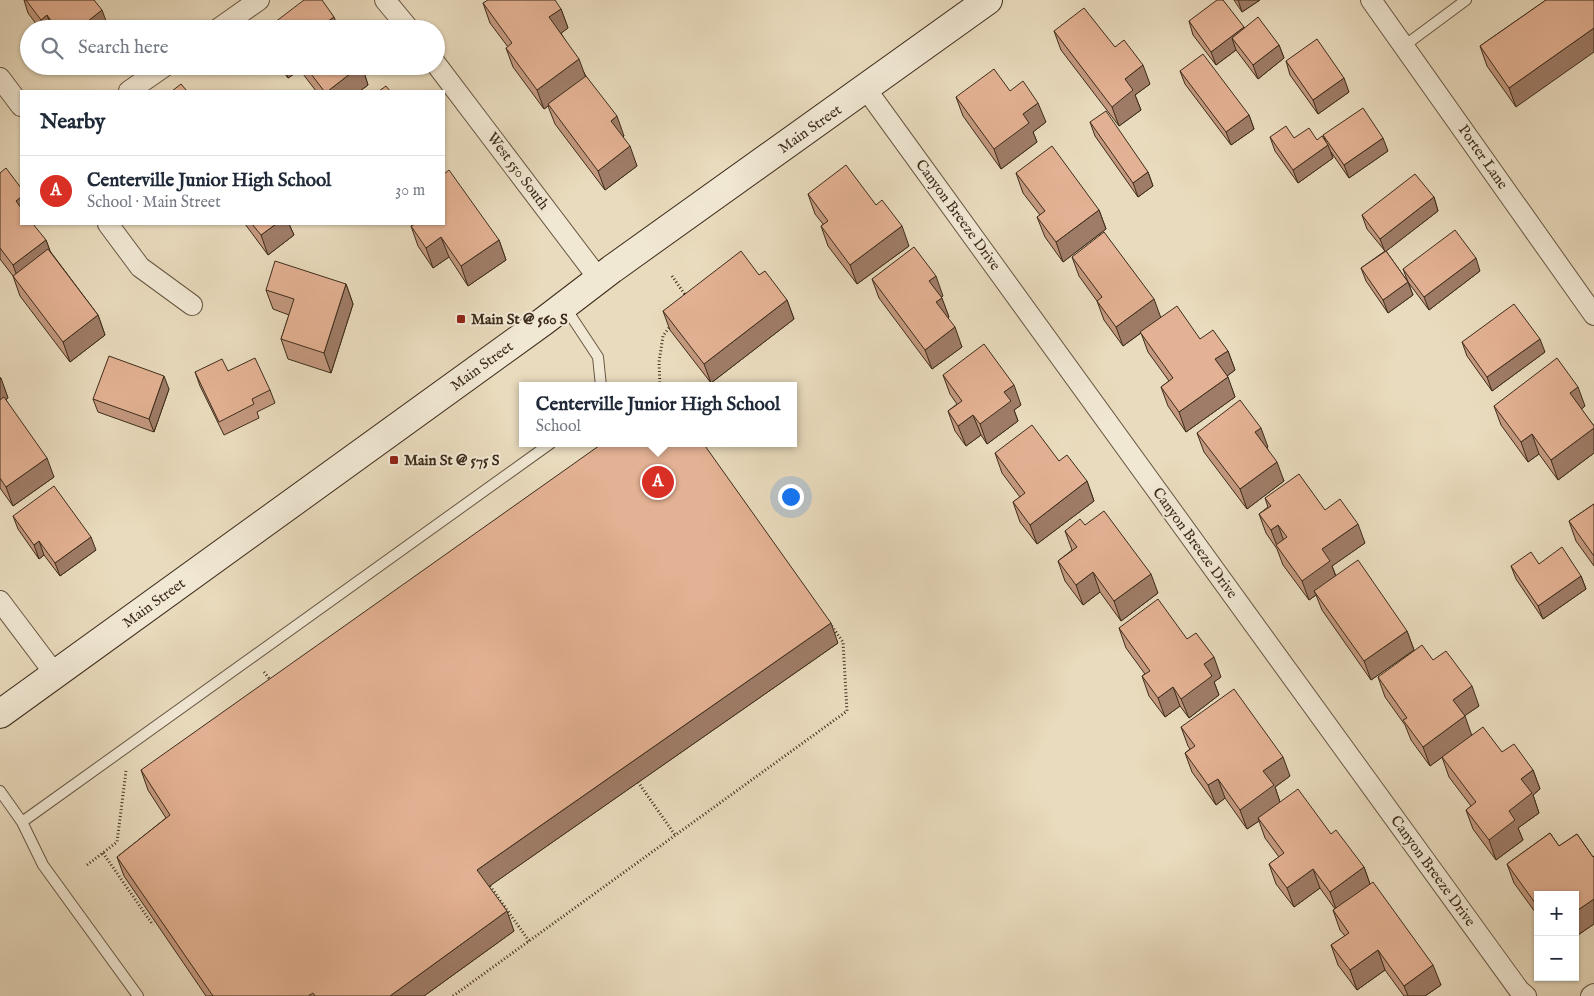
<!DOCTYPE html>
<meta charset="utf-8">
<style>
:root{--surface:#fff;--page:#f6f6f7;--text:#1f2937;--muted:#747a83;--line:#e0e1e3;--accent:#d93025}
body{margin:0;font-family:"IM FELL English",serif;background:var(--page);color:var(--text)}
.controls{position:absolute;right:15px;bottom:15px;display:grid;overflow:hidden;border-radius:0px;box-shadow:0 1px 4px #0004}
.controls button{width:45px;height:45px;display:grid;place-items:center;padding:0;border:0;border-bottom:1px solid var(--line);background:var(--surface);color:var(--text);font:25px sans-serif}
.you{position:absolute;left:790px;top:496px;width:18px;height:18px;margin:-12px;border:4px solid #fff;border-radius:50%;background:#1a73e8;box-shadow:0 0 0 8px #1a73e833}
.badge{display:grid;place-items:center;width:32px;height:32px;border-radius:50%;background:var(--accent);color:#fff;font-size:16px;font-weight:700}
.pin{position:absolute;translate:-50% -50%;border:2px solid #fff;box-shadow:0 1px 5px #0006}
.popup{position:absolute;left:519px;top:382px;width:278px;height:65px;box-sizing:border-box;display:grid;place-content:center;border-radius:0px;background:var(--surface);filter:drop-shadow(0 1px 4px #0005);font-size:16px;white-space:nowrap;color:var(--muted)}
.popup b{font-size:19px;color:var(--text)}
.popup::after{content:'';position:absolute;left:50%;top:100%;margin-left:-10px;border:10px solid transparent;border-top-color:var(--surface)}
.list{margin:0;padding:0;list-style:none}
h2{display:flex;justify-content:space-between;align-items:center;height:65px;margin:0;padding:0 20px;font-size:21px}
h2 small{font-size:16px;font-weight:400;color:var(--muted)}
.list li{display:grid;grid-template-columns:32px 1fr auto;gap:15px;align-items:center;box-sizing:border-box;height:70px;padding:0 20px;border-top:1px solid var(--line)}
.list b{display:block;font-size:19px;white-space:nowrap}
.list p{margin:0;font-size:16px;white-space:nowrap;color:var(--muted)}
.list em{font-size:16px;font-style:normal;color:var(--muted)}
.icon{flex:none;width:28px;height:28px;fill:none;stroke:currentColor;stroke-width:2;stroke-linecap:round;stroke-linejoin:round}
.map{position:relative;flex:none;width:1594px;height:996px;overflow:hidden}
.search{position:absolute;background:var(--surface);box-shadow:0 1px 4px #0004;left:20px;top:20px;width:425px;height:55px;display:flex;align-items:center;gap:12px;box-sizing:border-box;padding:0 18px;border-radius:28px;color:var(--muted);font-size:19px}
.panel{position:absolute;background:var(--surface);box-shadow:0 1px 4px #0004;left:20px;top:90px;width:425px;height:135px;border-radius:0px}
.map>svg:first-child{display:block}
</style>
<div class="map">
<svg width="1594" height="996" viewBox="0 0 1594 996">
<rect width="100%" height="100%" fill="#e9dbbd"/>
<filter id="stains"><feTurbulence type="fractalNoise" baseFrequency=".004" numOctaves="4"/><feColorMatrix values="0 0 0 0 .2 0 0 0 0 .09 0 0 0 0 .02 0 0 0 .5 -.17"/></filter>
<radialGradient id="worn" r=".72"><stop offset=".6" stop-color="#630" stop-opacity="0"/><stop offset="1" stop-color="#630" stop-opacity=".3"/></radialGradient>
<g fill="none" stroke-linecap="round" stroke-linejoin="round">
<defs>
<path id="lane" d="M1404,46l62,-46
M565,307l33,50 3,29
M0,791l22,31 21,43 95,131
M22,822l529,-379"/>
<path id="street" d="M385,0l24,29
M1371,0l223,315
M218,29l41,-29
M436,64l163,215
M0,78l21,28
M866,89l653,901 7,6
M129,91l36,-25
M108,224l32,43 52,38
M0,601l55,73
M1591,996l3,-2"/>
<path id="secondary" d="M0,714l544,-393 68,-52 376,-269"/>
</defs>
<!-- lane casing -->
<use href="#lane" stroke="#685844" stroke-width="12"/>
<!-- street casing -->
<use href="#street" stroke="#685844" stroke-width="22"/>
<!-- secondary casing -->
<use href="#secondary" stroke="#3d2c1b" stroke-width="30"/>
<!-- path -->
<path stroke="#3d2c1b" stroke-width="3" stroke-dasharray="1 2.5" stroke-linecap="butt" d="M672,276l14,20
M660,386l-1,-24 4,-26 8,-11
M741,386l3,-3
M264,672l7,9
M638,782l37,53
M103,853l50,72
M87,865l30,-23 9,-71
M490,886l39,55
M453,996l394,-285 -4,-69 -12,-17"/>
<!-- lane -->
<use href="#lane" stroke="#f1e8d4" stroke-width="10"/>
<!-- street -->
<use href="#street" stroke="#f1e8d4" stroke-width="20"/>
<!-- secondary -->
<use href="#secondary" stroke="#f1e8d4" stroke-width="28"/>
</g>
<!-- wall -->
<path fill="#c3987e" stroke="#3d2c1b" d="M24,0h70l15,29h-69l-12,-16z
M1234,0h26l-18,12z
M1546,0l-30,107 -29,-41 -7,-20z
M483,3l78,6 7,19 -7,5 25,43 38,60 -1,1 14,29 -32,24 -50,-66 -7,-18 -4,3 -31,-42 -7,-19 2,-1 -18,-24z
M1189,21l55,6v1l35,17 5,13 -26,21 -22,-29 -20,15 -23,-30z
M1054,31l61,16 35,37 -15,11 6,15 -22,16 -58,-76z
M1286,61l63,31 -31,22 -28,-39z
M279,66h83l6,19 -8,6h-44l-16,-21 -12,8z
M1180,71l69,44 5,14 -23,16 -46,-61z
M1010,91l36,31 -13,10 4,10 -36,27 -38,-53 -7,-19z
M1090,122l58,50 5,14 -15,11 -43,-61z
M1323,135l65,16 -39,27 -18,-26 2,6 -35,25 -23,-32 -5,-14 24,1 32,4z
M0,173l21,51 25,16 4,11 48,64 7,20 -35,27 -50,-66 -7,-20 -13,-17z
M1016,173l83,37 7,19 -43,33 -18,-25 -8,-20 3,-2 -17,-22z
M808,194l68,11 33,41 -52,38 -29,-38 -7,-20 2,-2 -8,-10z
M1434,197l4,14 -52,40 22,31 -5,-13 77,2 -51,39 -21,-28 5,13 -25,18 -22,-32 -5,-13 24,-17 -18,-22 -5,-14z
M245,224h44l5,11 -26,20z
M411,226l88,14 7,20 -38,26 -19,-29 -16,11 -15,-22z
M1072,257l89,61 39,21 28,12 7,19 -8,6 8,21 -49,35 -18,-26 -7,-19 8,-6 -21,-29 -7,-19 -18,13 -19,-26 -7,-19 -18,-25z
M759,275l28,25 7,19 -83,64 -41,-53 -7,-19z
M872,279l71,17 -2,1 8,20 -1,1 14,29 -30,22 -53,-71z
M346,284l7,20 -22,69 -43,-14 -7,-20 8,-24 -16,-6 -7,-19z
M1462,342l83,10 -53,39 -25,-35z
M228,371l42,19 5,13 -18,9 2,6 -35,17 -24,-49 -5,-14z
M943,375l78,30 -7,5 4,11 -31,23 -6,-9 -15,11 -11,-15 -7,-20 9,-7 -7,-10z
M0,377l8,21 -2,2 48,77 -41,29 -13,-18z
M169,389l-15,43 -56,-20 -5,-13z
M1494,406h91l-4,3 13,17v27l-36,27 -19,-26 -11,8 -27,-37z
M1197,433l71,14 -1,1 17,33 -37,28 -43,-57z
M995,453l64,8 28,20 7,20 -57,43 -17,-22 -7,-20 7,-5 -18,-24z
M1265,498l60,12 40,33 -33,23 4,10 71,55 7,19 -43,30 -49,-70 -6,-15 -7,5 -26,-35 -6,-16 -11,-16 -7,-19 9,-7z
M1594,504v62l-18,-25 -7,-20z
M13,516l83,34 -36,26 -16,-21 -5,4 -21,-30z
M1085,525l73,68 -37,28 -21,-29 -17,13 -18,-24 -7,-20 14,-11 -7,-19z
M1539,564l42,12 5,13 -43,30 -27,-40 -5,-13z
M1119,628l68,11 34,38 -7,5 5,13 -30,23 -9,-12 -15,11 -16,-21 -7,-20 3,-2 -19,-26z
M838,643l-350,244 26,44 -90,65h-218l-82,-120 -7,-19 49,-39 -18,-28 -7,-20z
M1433,660l46,46 -15,10 7,19 62,35 7,19 -7,6 6,18 -21,15 5,12 -27,20 -23,-31 -7,-19 5,-4 -22,-29 -7,-20 -12,9 -19,-26 -6,-15 -20,-28 -7,-20z
M1181,727l109,49 -15,11 5,15 51,32 33,33 6,17 71,101 -16,11h-21l-19,-26 -28,20 -19,-25 -7,-20 14,-9 -5,-6 -7,-20 2,-1 -15,-21 -26,19 -18,-23 -7,-20 10,-7 -14,-19 -6,-17 -12,8 -22,-31 -9,7 -24,-33 -7,-19 5,-4 -2,-3z
M1550,833l9,13 18,-12 16,23 1,-1v68l-19,13v-42h-37v21l-24,-33 -7,-19z"/>
<!-- shaded-wall -->
<path fill="#9f7c67" stroke="#3d2c1b" d="M1238,0h22l-18,12z
M561,9l7,19 -12,9 -7,-20z
M102,10l7,19h-31z
M47,15l5,14h-7l-4,-9z
M334,17l5,12h-9l-3,-7z
M1244,27l4,13 -16,-2 4,12 -20,15 -5,-13z
M1594,28v24l-78,55 -7,-19z
M1279,45l5,13 -26,21 -5,-14z
M579,59l7,19 -42,31 -7,-19z
M1143,65l7,19 -15,11 6,15 -22,16 -7,-19 13,-28z
M284,66h14l2,4 -12,8z
M360,66h2l6,19 -8,6h-32z
M1344,78l5,14 -31,22 -5,-14z
M1038,103l8,19 -13,10 4,10 -36,27 -7,-20 29,-35z
M1249,115l5,14 -23,16 -5,-13z
M617,116l7,20 -6,5 -7,-20z
M1383,138l5,13 -39,27 -5,-13z
M1328,145l5,13 -35,25 -5,-13z
M630,146l7,20 -32,24 -7,-19z
M1148,172l5,14 -15,11 -5,-14z
M21,197v18l-5,-14z
M1434,197l4,14 -53,41 -5,-13z
M1099,210l7,19 -43,33 -7,-20z
M276,224h13l5,11 -26,20 -7,-20z
M902,226l7,20 -52,38 -7,-19z
M441,237l8,20 -16,11 -7,-20z
M46,240l7,19 -33,25 -7,-19z
M499,240l7,20 -38,26 -7,-20z
M1476,258l4,13 -51,39 -5,-13z
M936,276l7,20 -7,4 -7,-19z
M1408,282l5,13 -25,18 -5,-13z
M346,284l7,20 -22,69 -7,-20z
M942,298l7,19 -6,4 -7,-19z
M1154,299l7,19 -38,28 -7,-19z
M787,300l7,19 -83,64 -7,-19z
M98,315l7,20 -35,27 -7,-20z
M955,327l7,20 -30,22 -7,-19z
M1540,339l5,13 -53,39 -5,-14z
M1228,351l7,19 -12,9 -8,-20z
M164,376l5,13 -15,43 -5,-13z
M1228,377l7,20 -49,35 -7,-20z
M1,378l7,20 -8,6v-25z
M1014,385l7,20 -7,5 4,11 -31,23 -7,-20 24,-32z
M1578,387l7,19 -8,7 -7,-20z
M973,415l8,20 -15,11 -8,-20z
M1261,428l7,19 -6,5 -7,-20z
M1594,428v25l-36,27 -7,-20z
M1532,434l7,20 -11,8 -7,-20z
M47,458l7,19 -41,29 -7,-19z
M1277,462l7,19 -37,28 -7,-20z
M1087,481l7,20 -57,43 -7,-19z
M1358,524l7,19 -33,23 5,14 -23,11 2,4 -7,5 -7,-19 20,-32z
M1278,525l7,19 -8,2 -6,-16z
M91,537l5,13 -36,26 -5,-13z
M39,541l5,14 -5,4 -5,-14z
M1093,572l7,20 -17,13 -7,-20z
M1151,574l7,19 -37,28 -7,-20z
M1581,576l5,13 -43,30 -5,-13z
M831,623l7,20 -354,247 -7,-20z
M1407,631l7,19 -43,30 -7,-19z
M1214,657l7,20 -7,5 5,13 -30,23 -8,-19 23,-35z
M1472,686l7,20 -19,13 -7,-19z
M1173,687l7,19 -15,11 -7,-19z
M1465,716l7,20 -42,30 -7,-19z
M1283,757l7,19 -15,11 6,18 -23,13 1,3 -12,8 -7,-19 23,-39z
M1533,770l7,19 -7,6 6,18 -21,15 5,12 -27,20 -7,-20 20,-29 12,-32z
M1218,779l7,19 -9,7 -8,-20z
M1364,867l7,20 -34,25 -7,-20z
M1313,869l7,19 -26,19 -7,-19z
M1594,899v25l-19,13v-25z
M507,911l7,20 -90,65h-34z
M1378,950l7,20 -28,20 -7,-20z
M1433,965l8,20 -16,11h-17l-4,-10z"/>
<!-- building -->
<path fill="#e3b193" stroke="#3d2c1b" d="M26,0h68l8,10 -24,19h-21l-10,-14 -6,5z
M304,0h18l12,17 -7,5 6,7h-67z
M488,0h67l6,9 -12,8 30,42 -42,31 -31,-42 6,-5 -29,-40z
M1217,0h6l21,27 -33,25 -22,-31z
M1546,0h48v28l-85,60 -29,-42z
M1084,8l31,39 9,-7 19,25 -18,14 8,11 -21,17 -58,-76z
M1258,17l21,28 -26,20 -21,-27z
M1317,39l27,39 -31,22 -27,-39z
M1203,54l46,61 -23,17 -46,-61z
M305,66h55l-32,25h-4z
M994,69l16,22 13,-10 15,22 -15,11 6,9 -35,26 -38,-52z
M586,76l31,40 -6,5 19,25 -32,25 -50,-67z
M181,84l6,7h-15z
M386,86l4,5h-11z
M1363,108l20,30 -39,27 -21,-30z
M1106,111l42,61 -15,11 -43,-61z
M1286,126l8,12 15,-10 8,12 5,-4 6,9 -35,25 -23,-33z
M1052,146l47,64 -43,32 -19,-25 8,-6 -29,-38z
M846,165l30,40 6,-5 20,26 -52,39 -29,-39 7,-5 -20,-27z
M6,168l15,20v9l-5,4 5,7v16h12l13,16 -33,25 -13,-17v-75z
M449,170l50,70 -38,26 -20,-29 -15,11 -15,-22 4,-2h29v-50z
M1415,174l19,23 -54,42 -18,-24z
M252,224h24l-15,11z
M1455,230l21,28 -52,39 -21,-28z
M1104,232l50,67 -38,28 -19,-26 5,-4 -30,-40z
M914,247l22,29 -7,5 13,17 -6,4 19,25 -30,23 -53,-71z
M48,249l50,66 -35,27 -50,-66z
M741,251l18,24 6,-4 22,29 -83,64 -41,-53z
M1386,251l22,31 -25,18 -22,-32z
M275,261l71,23 -22,69 -43,-14 13,-40 -28,-9z
M1514,304l26,35 -53,38 -25,-35z
M1177,306l23,33 13,-9 15,21 -13,8 13,18 -49,35 -18,-25 12,-9 -33,-46z
M984,344l30,41 -10,7 7,9 -31,23 -7,-9 -15,11 -10,-15 14,-10 -19,-26z
M109,356l55,20 -15,43 -56,-20z
M255,358l15,32 -18,9 2,5 -35,18 -24,-50 27,-13 6,12z
M1557,358l21,29 -8,6 24,33v2l-43,32 -19,-26 -11,8 -27,-36z
M4,397l43,61 -41,29 -6,-9v-78z
M1240,400l21,28 -6,4 22,30 -37,27 -43,-56z
M1032,425l27,36 8,-6 20,26 -57,44 -17,-23 12,-9 -30,-40z
M603,443h100l128,180 -354,247 30,41 -117,85h-75l-2,-3 -5,3h-95l-96,-139 53,-42 -29,-45z
M1299,474l26,36 15,-11 18,25 -36,25 8,12 -28,20 -26,-36 11,-8 -9,-12 -7,5 -12,-16 12,-8 -6,-8z
M54,486l37,51 -36,26 -16,-22 -5,4 -21,-29z
M1594,504v52l-25,-35z
M1104,511l47,63 -37,27 -21,-29 -17,13 -18,-24 19,-14 -12,-16 15,-12 5,6z
M1562,547l19,29 -43,30 -27,-40 20,-14 8,12z
M1358,560l49,71 -43,30 -50,-70z
M1158,599l29,40 9,-6 18,24 -10,7 8,12 -31,23 -8,-12 -15,11 -16,-22 8,-5 -31,-43z
M1422,645l11,15 13,-9 26,35 -19,14 12,16 -42,31 -20,-27 4,-2 -29,-41z
M1234,689l49,68 -20,14 11,14 -34,25 -22,-31 -10,6 -23,-32 10,-7 -14,-19z
M1483,727l19,25 12,-8 19,26 -12,9 11,14 -23,18 6,9 -26,20 -23,-30 10,-8 -34,-45z
M1298,789l33,45 5,-4 28,37 -34,25 -17,-23 -26,19 -18,-24 15,-11 -26,-35z
M1550,833l9,13 18,-12 16,23 1,-1v43l-19,13v-17h-37v12l-31,-43z
M1373,882l60,83 -29,21 -26,-36 -28,20 -19,-25 18,-12 -16,-23z"/>
<!-- markers -->
<g fill="#8f2418" stroke="#f1e8d4" stroke-width="2">
<rect x="456" y="314" width="10" height="10" rx="2.5"/>
<rect x="389" y="455" width="10" height="10" rx="2.5"/>
</g>
<g text-anchor="middle" dominant-baseline="central" stroke-width="4" stroke-linejoin="round" paint-order="stroke">
<!-- street labels -->
<g font-size="15" fill="#3d2c1b" stroke="#f1e8d4">
<text transform="translate(810 129) rotate(-35)">Main Street</text>
<text transform="translate(1483 157) rotate(55)">Porter Lane</text>
<text transform="translate(518 171) rotate(53)">West 550 South</text>
<text transform="translate(958 215) rotate(54)">Canyon Breeze Drive</text>
<text transform="translate(482 366) rotate(-36)">Main Street</text>
<text transform="translate(1195 543) rotate(54)">Canyon Breeze Drive</text>
<text transform="translate(154 603) rotate(-36)">Main Street</text>
<text transform="translate(1433 871) rotate(54)">Canyon Breeze Drive</text>
</g>
<!-- poi labels -->
<g font-size="15" font-weight="bold" fill="#3d2c1b" stroke="#f1e8d4" text-anchor="start">
<text x="471" y="319">Main St @ 560 S</text>
<text x="404" y="460">Main St @ 575 S</text>
</g>
</g>
<rect width="100%" height="100%" filter="url(#stains)"/>
<rect width="100%" height="100%" fill="url(#worn)"/>
</svg>
<div class="controls">
<button>+</button>
<button>−</button>
</div>
<div class="you"></div>
<div class="pin badge" style="left:658px;top:482px">A</div>
<div class="popup"><b>Centerville Junior High School</b>School</div>
<div class="search"><svg class="icon" aria-label="search" viewBox="0 0 24 24"><circle cx="10" cy="10" r="6"/><path d="M15 15l6 6"/></svg>Search here</div>
<section class="panel">
<h2>Nearby<small></small></h2>
<ul class="list">
<li><span class="badge">A</span><div><b>Centerville Junior High School</b><p>School · Main Street</p></div><em>30 m</em></li>
</ul>
</section>
</div>
